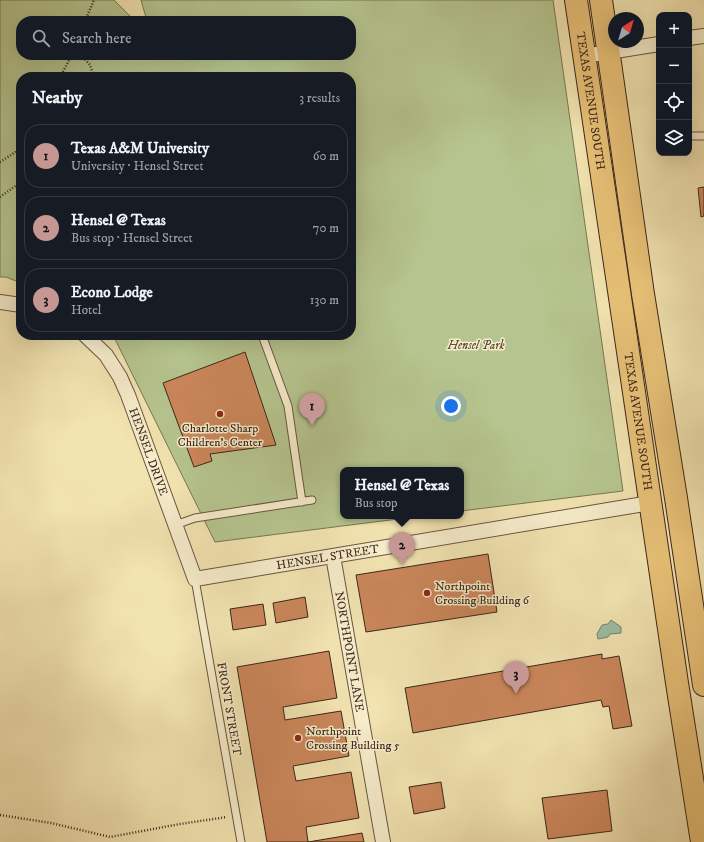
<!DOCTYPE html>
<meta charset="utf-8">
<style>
:root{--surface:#171b24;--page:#20242c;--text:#f1f3f6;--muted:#9ea1a6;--line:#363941;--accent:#c59692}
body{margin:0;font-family:"IM FELL DW Pica",serif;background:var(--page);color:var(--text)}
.controls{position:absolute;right:12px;top:12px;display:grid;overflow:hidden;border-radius:8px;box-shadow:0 4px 16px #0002}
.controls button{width:36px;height:36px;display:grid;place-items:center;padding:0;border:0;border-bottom:1px solid var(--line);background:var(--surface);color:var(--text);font:20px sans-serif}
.compass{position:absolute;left:608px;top:12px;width:36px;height:36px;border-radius:50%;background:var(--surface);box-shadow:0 4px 16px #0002;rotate:37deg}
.you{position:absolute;left:451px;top:406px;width:14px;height:14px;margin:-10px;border:3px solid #fff;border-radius:50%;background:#1a73e8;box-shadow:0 0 0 6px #1a73e833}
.badge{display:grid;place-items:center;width:26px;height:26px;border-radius:50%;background:var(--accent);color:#111;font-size:13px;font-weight:700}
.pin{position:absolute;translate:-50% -33px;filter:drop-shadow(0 1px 2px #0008)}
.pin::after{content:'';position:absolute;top:21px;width:14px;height:12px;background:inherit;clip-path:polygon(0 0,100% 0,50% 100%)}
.popup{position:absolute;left:340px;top:467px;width:124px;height:52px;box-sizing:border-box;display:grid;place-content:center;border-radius:8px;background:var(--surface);filter:drop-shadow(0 1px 3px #0005);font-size:13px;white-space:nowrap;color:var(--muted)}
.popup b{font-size:15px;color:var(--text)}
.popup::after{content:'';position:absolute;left:50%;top:100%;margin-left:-8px;border:8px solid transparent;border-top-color:var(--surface)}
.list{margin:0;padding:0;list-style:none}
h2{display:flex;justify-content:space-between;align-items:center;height:52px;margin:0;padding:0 16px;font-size:17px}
h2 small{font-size:13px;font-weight:400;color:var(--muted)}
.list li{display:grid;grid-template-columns:26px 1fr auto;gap:12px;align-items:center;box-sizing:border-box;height:64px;margin:0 8px 8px;padding:0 8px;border:1px solid var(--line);border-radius:16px}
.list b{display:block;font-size:15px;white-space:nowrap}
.list p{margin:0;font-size:13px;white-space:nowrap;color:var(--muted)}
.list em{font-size:13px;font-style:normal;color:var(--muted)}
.icon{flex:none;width:22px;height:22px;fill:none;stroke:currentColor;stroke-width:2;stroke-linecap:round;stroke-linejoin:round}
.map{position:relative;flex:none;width:704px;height:842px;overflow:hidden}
.search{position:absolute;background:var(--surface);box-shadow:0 4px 16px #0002;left:16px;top:16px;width:340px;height:44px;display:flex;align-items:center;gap:10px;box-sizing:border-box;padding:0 14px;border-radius:16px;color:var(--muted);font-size:15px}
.panel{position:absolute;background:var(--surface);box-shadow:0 4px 16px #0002;left:16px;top:72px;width:340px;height:268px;border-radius:16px}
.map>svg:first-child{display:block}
</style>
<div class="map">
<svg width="704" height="842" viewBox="0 0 704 842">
<rect width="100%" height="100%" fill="#f2e4b1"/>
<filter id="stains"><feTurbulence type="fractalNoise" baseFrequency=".005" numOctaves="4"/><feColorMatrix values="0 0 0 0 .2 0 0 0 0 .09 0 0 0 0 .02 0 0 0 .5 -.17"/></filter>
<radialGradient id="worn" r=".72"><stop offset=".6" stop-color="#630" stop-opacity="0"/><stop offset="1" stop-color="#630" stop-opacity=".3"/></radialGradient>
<!-- green -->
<path fill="#b6c58f" stroke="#797655" d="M0,0h114l21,21h-114v34h330v-34h-204l-6,-21h412l70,491 -162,20v-41h-118v46h79l-207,26 -102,-207h238v-258h-330v206l-15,-6h-6z"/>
<!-- water -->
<path fill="#9cbfa6" stroke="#76826e" d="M611,620l10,7v6l-11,1 -2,3 -10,2 -1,-5 5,-9 6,-1z"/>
<!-- building -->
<path fill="#cb875b" stroke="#3c261b" d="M704,187v29l-3,1 -3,-29z
M245,352l31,93 -66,9 2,7 -18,6 -31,-84z
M488,554l9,58 -131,20 -10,-57z
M305,597l3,20 -32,6 -3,-20z
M263,604l3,21 -33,5 -3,-21z
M329,651l8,47 -54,9 2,13 56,-9 8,45 -56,10 3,15 55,-9 8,46 -53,9 2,15 54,-9 2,9h-97l-30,-175z
M602,654v5l17,-3 13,70 -19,3 -4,-23 -6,1 -2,-7 -188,33 -8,-45z
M441,782l4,26 -31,6 -5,-27z
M607,790l5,41 -64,8 -6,-41z"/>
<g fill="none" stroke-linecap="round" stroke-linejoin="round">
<defs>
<path id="service" d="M694,136h10
M262,335l26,71 14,96
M175,525l20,-7 117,-18
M195,579l46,263"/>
<g id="minor">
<path d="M689,38l15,-2"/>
<path d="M584,56l75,-12"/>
<path d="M0,302l21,3"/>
<path id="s1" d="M85,335l21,20 14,22 8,18 67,184 455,-76"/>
<path id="s2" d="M333,556l50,286"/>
</g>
<g id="primary">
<path id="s3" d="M576,0l101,683 25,159"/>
<path d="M601,0l42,294 33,204 28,187"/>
</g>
</defs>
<!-- service casing -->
<use href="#service" stroke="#6a5640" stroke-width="9"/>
<!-- minor casing -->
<use href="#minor" stroke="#6a5640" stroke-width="16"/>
<!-- primary casing -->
<use href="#primary" stroke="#3c261b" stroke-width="24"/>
<!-- path -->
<path stroke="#3c261b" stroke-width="2.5" stroke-dasharray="1 2" stroke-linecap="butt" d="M85,21l9,-21
M81,55l9,10 4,12
M60,77l12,-22
M17,151l4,6
M0,162l17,-11 4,-6
M0,197l21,-15
M0,815l51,8 59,14 70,-13 47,-7"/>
<!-- service -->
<use href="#service" stroke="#f7edcc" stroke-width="7"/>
<!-- minor -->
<use href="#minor" stroke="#f7edcc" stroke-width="14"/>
<!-- primary -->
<use href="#primary" stroke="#e9c278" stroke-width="22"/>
</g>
<!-- markers -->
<g fill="#8f2418" stroke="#f7edcc" stroke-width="1.5">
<circle cx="220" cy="414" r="4"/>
<circle cx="427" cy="593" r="4"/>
<circle cx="298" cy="738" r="4"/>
</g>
<g text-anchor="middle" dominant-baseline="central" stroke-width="3" stroke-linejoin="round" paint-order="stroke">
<!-- street labels -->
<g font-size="12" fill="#3c261b" stroke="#f7edcc">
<text stroke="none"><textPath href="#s3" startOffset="102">TEXAS AVENUE SOUTH</textPath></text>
<text stroke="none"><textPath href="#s3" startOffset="426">TEXAS AVENUE SOUTH</textPath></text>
<text stroke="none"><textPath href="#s1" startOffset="135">HENSEL DRIVE</textPath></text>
<text stroke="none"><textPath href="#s1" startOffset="405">HENSEL STREET</textPath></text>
<text stroke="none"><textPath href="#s2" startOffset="97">NORTHPOINT LANE</textPath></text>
<text transform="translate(229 709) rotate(80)">FRONT STREET</text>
</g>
<!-- park labels -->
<g font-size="12" font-style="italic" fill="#5a4e38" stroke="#f7edcc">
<text x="476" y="345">Hensel Park</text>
</g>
<!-- poi labels -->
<g font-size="12" fill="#3c261b" stroke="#f7edcc" text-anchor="start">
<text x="220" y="428" text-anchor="middle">Charlotte Sharp<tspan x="220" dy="14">Children's Center</tspan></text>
<text x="435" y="586">Northpoint<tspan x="435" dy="14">Crossing Building 6</tspan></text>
<text x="306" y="731">Northpoint<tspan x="306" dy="14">Crossing Building 5</tspan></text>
</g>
</g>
<rect width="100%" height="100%" filter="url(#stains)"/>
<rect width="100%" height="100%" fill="url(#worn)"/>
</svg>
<div class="controls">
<button>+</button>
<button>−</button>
<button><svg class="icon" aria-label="locate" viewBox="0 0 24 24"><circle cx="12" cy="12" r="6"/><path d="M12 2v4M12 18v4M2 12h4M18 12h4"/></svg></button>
<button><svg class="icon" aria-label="layers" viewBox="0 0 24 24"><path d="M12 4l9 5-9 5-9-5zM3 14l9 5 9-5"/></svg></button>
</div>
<svg class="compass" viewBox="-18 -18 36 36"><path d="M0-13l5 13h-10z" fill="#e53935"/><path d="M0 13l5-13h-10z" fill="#9ea1a6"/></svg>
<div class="you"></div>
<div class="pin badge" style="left:312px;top:426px">1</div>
<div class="pin badge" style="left:402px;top:565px">2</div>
<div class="popup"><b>Hensel @ Texas</b>Bus stop</div>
<div class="pin badge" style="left:516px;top:694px">3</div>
<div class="search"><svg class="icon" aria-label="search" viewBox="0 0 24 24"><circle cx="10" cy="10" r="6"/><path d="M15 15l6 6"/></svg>Search here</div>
<section class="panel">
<h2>Nearby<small>3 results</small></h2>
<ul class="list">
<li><span class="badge">1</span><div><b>Texas A&amp;M University</b><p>University · Hensel Street</p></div><em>60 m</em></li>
<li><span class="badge">2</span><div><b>Hensel @ Texas</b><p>Bus stop · Hensel Street</p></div><em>70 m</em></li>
<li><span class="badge">3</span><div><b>Econo Lodge</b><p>Hotel</p></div><em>130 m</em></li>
</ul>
</section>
</div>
